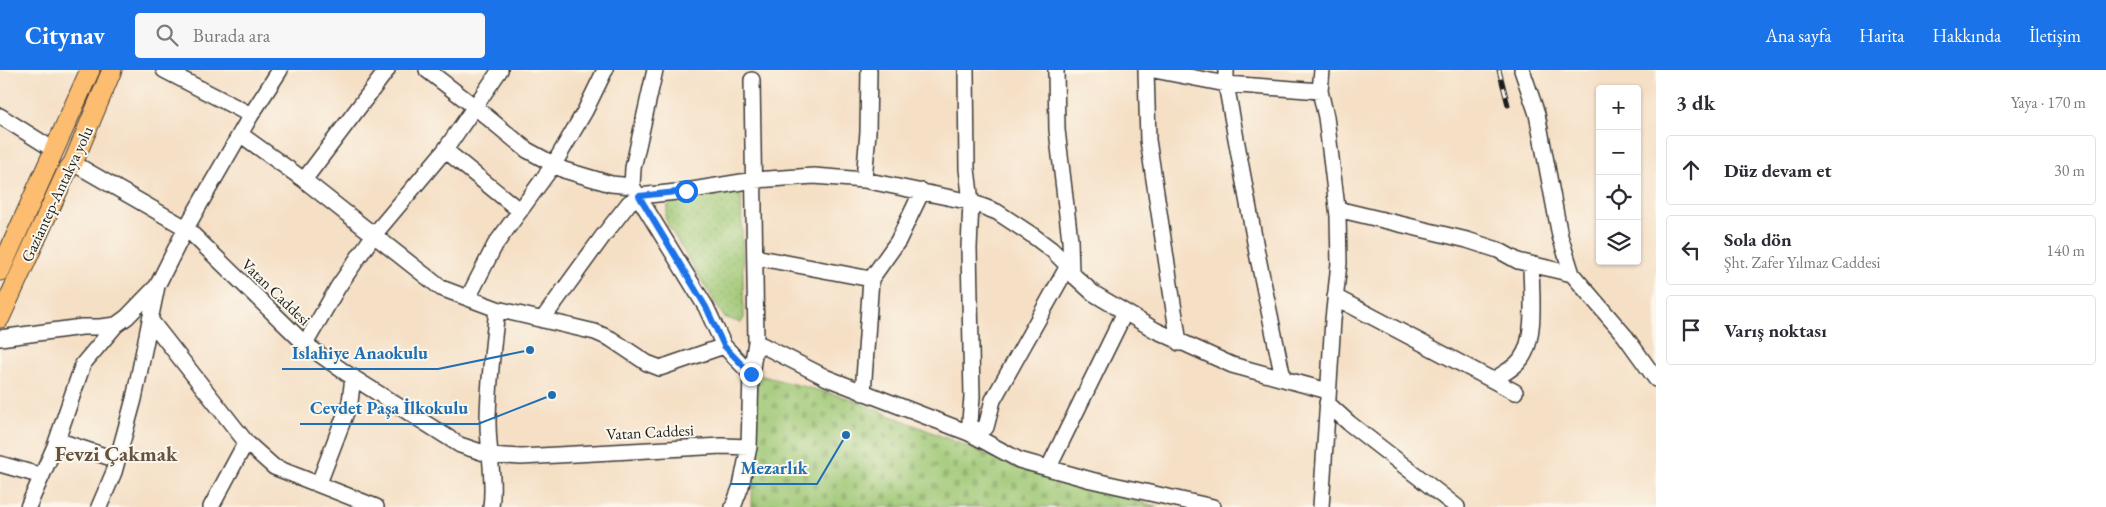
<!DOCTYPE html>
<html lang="tr">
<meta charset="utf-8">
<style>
:root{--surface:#fff;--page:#f7f7f7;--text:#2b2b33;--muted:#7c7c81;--line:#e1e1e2;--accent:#1a73e8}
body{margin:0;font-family:"EB Garamond",serif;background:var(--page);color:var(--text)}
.controls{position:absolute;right:15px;top:15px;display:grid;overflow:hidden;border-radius:5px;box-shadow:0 1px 4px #0004}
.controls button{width:45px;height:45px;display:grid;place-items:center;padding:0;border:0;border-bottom:1px solid var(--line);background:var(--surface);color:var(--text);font:25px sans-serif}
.stop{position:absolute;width:15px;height:15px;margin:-11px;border:4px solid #1a73e8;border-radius:50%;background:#fff}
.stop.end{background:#1a73e8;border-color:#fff;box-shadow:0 1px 5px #0008}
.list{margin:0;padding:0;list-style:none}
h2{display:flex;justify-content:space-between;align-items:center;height:65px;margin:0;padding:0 20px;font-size:21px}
h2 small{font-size:16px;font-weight:400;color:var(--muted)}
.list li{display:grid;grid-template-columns:32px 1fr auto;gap:15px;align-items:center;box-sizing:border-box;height:70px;margin:0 10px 10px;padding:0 10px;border:1px solid var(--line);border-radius:5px}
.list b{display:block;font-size:19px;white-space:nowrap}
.list p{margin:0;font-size:16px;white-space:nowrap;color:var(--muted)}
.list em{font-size:16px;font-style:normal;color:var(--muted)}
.icon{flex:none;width:28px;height:28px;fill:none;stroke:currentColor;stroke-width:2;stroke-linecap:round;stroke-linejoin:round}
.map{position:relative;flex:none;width:1656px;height:437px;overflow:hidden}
header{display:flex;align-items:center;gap:30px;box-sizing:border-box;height:70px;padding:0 25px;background:var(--accent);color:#fff}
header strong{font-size:24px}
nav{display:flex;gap:28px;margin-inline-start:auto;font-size:18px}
.search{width:350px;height:45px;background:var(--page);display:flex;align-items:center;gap:12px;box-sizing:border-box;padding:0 18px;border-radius:5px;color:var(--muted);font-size:19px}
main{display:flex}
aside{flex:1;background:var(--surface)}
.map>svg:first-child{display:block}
</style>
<header>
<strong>Citynav</strong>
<div class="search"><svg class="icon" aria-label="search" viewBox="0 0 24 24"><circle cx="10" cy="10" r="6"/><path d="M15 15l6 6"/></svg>Burada ara</div>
<nav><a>Ana sayfa</a><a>Harita</a><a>Hakkında</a><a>İletişim</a></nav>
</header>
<main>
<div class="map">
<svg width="1656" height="437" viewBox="0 0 1656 437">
<defs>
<pattern id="green-dots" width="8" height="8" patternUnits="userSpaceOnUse" patternTransform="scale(1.25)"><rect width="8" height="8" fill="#9ec773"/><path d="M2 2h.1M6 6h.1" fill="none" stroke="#88aa63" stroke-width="1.8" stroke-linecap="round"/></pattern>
<pattern id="cemetery-stones" width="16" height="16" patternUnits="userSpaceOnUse" patternTransform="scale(1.25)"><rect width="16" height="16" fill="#9ec773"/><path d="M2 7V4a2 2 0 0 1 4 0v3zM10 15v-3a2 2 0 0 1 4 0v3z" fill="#88aa63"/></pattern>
</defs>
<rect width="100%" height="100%" fill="#fbf7ec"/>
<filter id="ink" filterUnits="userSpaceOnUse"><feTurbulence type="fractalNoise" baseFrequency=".02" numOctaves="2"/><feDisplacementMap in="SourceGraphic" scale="10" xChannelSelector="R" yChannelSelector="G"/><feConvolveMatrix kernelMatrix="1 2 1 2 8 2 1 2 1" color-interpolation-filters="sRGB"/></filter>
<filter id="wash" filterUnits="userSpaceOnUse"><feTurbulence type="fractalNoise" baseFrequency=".0096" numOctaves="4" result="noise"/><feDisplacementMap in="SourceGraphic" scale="20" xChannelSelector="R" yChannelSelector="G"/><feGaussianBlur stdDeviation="1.12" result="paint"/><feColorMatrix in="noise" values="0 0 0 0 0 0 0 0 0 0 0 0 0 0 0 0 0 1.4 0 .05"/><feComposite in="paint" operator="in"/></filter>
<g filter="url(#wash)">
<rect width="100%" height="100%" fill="#f5dfc5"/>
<!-- green -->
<path fill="url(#green-dots)" stroke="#5d7248" d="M741,121l3,127 -3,5 -17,-6 -56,-92 -3,-8 4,-14z"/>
<!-- cemetery -->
<path fill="url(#cemetery-stones)" stroke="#5d7248" d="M755,304l93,24 179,73 131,36h-406z"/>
</g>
<g filter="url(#ink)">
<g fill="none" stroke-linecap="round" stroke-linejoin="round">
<defs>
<path id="minor" d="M164,0l87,45
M280,0l-29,45 -65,113 119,116 41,29 114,72 30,10 31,2 201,-11 27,1
M427,0l48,37 52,43 37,20 47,14 21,2
M655,0l-22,98 -1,18 74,121 18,39 27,28
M966,0l1,99 4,33 -2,46 3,149 -3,36 17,-6 7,-27 75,-134
M1056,0l1,60 13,110 1,33
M1146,0l2,70 31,203
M1154,0l72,14 94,7
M1226,0v14l31,169 26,125
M1522,0l15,44 23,122 12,38
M0,46l54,34
M240,64l64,46 137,108 56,21 98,23 16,7 36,24 13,5 64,-22
M445,80l75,61
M73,93l113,65 -29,58 -23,113 -20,73 -15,35
M304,110l83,-110
M864,110l4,-48 1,-62
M1337,139l130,31 31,10 20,11 54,13 53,62 31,43
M755,187l116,22
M1335,227l180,95
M468,228l27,-53 59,-81 31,-53 20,-41
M542,250l61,-84 26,-33 10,-7 47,-5 68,-11 60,-4 50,4 107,22 26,10 35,23 20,15 16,16 3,7 22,20 62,37 77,35 96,26
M151,251l95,121 28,25 102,40
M0,268l82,-11h18l16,-2
M756,272l71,36 142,55 50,27 72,20 122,27
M305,274l33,-57 35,-51 72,-86 55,-80
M1493,310c9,-6 21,-11 28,-21 16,-21 10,-69 10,-95
M863,323l8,-114 27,-38 24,-50
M1327,333l22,20 108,84
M57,370l60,20
M0,394l42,12
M1049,397l76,-155
M319,413l31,-81 3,-25
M28,437l27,-61 28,-82 33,-39 11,-8 30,-31
M211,437l35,-65
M491,437c4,-28 -3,-56 -3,-84 0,-38 5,-76 9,-114
M733,437l8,-21 8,-39 2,-73 5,-32 -4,-262
M1321,437l12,-187 6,-57 -1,-47 -12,-99 -6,-26 2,-21"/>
<path id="major" d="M0,201l90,-201
M0,248l67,-147 6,-8 39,-93"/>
</defs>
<!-- minor casing -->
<use href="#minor" stroke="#3d3935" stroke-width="18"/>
<!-- major casing -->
<use href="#major" stroke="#3d3935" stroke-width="21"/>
<!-- minor -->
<use href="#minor" stroke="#fff" stroke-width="15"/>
<!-- major -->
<use href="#major" stroke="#fcbd6f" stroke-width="19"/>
<defs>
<path id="rail" d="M1499,0l9,35"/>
</defs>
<!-- rail casing -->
<use href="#rail" stroke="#1c1c1c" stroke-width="5"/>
<!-- rail -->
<use href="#rail" stroke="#fbf7ec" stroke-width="3" stroke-dasharray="9" stroke-linecap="butt"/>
</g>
</g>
<g fill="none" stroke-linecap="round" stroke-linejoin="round" filter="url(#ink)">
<!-- route -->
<path stroke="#1a73e8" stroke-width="6" d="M686,121l-47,5 67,111 18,39 27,28"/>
</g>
<g text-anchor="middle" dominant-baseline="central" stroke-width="4" stroke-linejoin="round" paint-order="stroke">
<!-- street labels -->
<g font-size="16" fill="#1c1c1c" stroke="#fbf7ec">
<text transform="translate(57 124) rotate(-65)">Gaziantep-Antakya yolu</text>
<text transform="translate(276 222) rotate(44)">Vatan Caddesi</text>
<text transform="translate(650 362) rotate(-3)">Vatan Caddesi</text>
</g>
<!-- district labels -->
<g font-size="21" font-weight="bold" fill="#655241" stroke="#fbf7ec">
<text x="116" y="383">Fevzi Çakmak</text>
</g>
</g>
<!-- callouts -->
<path fill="none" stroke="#1f6fb2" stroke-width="2" d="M530 280L438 299H282M552 325L478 354H300M846 365L817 414H730"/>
<g fill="#1f6fb2" stroke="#fbf7ec" stroke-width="2">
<circle cx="530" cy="280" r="5"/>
<circle cx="552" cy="325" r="5"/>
<circle cx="846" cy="365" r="5"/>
</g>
<g font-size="18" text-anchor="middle" font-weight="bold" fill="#1f6fb2" stroke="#fbf7ec" stroke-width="4" stroke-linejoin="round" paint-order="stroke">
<text x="360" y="289">Islahiye Anaokulu</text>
<text x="389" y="344">Cevdet Paşa İlkokulu</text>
<text x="774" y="404">Mezarlık</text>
</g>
</svg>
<div class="controls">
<button>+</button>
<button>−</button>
<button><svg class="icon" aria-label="locate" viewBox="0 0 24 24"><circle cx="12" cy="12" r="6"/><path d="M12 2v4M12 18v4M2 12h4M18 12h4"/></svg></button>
<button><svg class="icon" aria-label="layers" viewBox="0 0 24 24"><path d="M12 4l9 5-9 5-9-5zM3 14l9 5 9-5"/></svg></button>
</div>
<div class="stop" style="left:686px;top:121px"></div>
<div class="stop end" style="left:751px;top:304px"></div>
</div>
<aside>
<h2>3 dk<small>Yaya · 170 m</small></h2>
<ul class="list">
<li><svg class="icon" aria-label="ahead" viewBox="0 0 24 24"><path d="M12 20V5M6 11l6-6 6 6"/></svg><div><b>Düz devam et</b></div><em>30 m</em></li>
<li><svg class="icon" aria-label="left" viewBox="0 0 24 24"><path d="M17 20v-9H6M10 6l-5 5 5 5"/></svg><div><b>Sola dön</b><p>Şht. Zafer Yılmaz Caddesi</p></div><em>140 m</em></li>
<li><svg class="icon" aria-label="arrive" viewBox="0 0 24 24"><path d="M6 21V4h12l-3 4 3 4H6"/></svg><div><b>Varış noktası</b></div></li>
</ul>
</aside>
</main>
